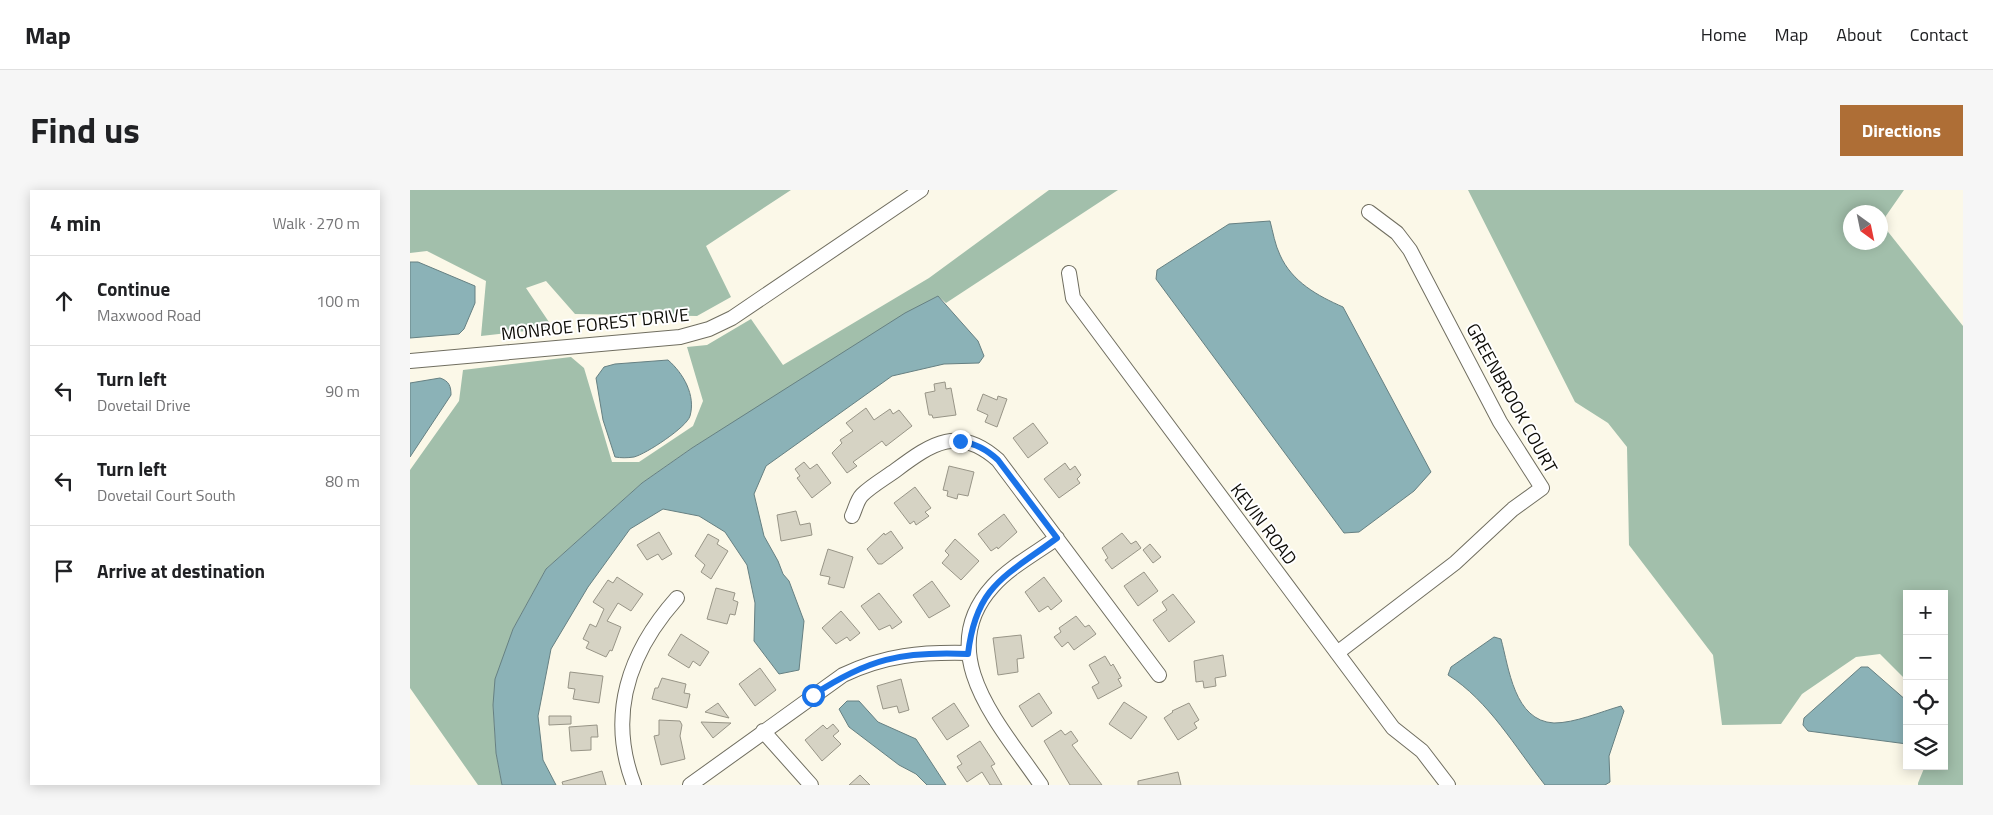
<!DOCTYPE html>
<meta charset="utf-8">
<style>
:root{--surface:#fff;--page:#f6f6f6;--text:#202124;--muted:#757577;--line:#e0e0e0;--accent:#ae6e36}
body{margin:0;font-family:"Titillium Web",sans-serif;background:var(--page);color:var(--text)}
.controls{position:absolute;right:15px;bottom:15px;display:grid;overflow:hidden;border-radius:0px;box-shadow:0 2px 12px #0003}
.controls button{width:45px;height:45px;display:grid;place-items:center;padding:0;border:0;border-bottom:1px solid var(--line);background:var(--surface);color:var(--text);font:25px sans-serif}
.compass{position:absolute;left:1433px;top:15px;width:45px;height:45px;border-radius:50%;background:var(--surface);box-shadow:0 2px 12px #0003;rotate:147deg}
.stop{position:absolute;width:15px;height:15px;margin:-11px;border:4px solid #1a73e8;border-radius:50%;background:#fff}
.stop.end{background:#1a73e8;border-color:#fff;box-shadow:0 1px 5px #0008}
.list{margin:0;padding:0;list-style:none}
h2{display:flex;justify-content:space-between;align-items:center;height:65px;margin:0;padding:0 20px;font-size:21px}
h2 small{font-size:16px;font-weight:400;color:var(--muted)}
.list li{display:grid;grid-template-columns:32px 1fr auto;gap:15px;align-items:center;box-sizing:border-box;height:90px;padding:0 20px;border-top:1px solid var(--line)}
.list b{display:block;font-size:19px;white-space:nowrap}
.list p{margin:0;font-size:16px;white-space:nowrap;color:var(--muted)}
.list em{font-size:16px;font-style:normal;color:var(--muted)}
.icon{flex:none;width:28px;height:28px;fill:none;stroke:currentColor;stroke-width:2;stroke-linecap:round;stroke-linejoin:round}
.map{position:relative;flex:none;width:1553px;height:595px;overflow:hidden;border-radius:0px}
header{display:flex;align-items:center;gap:30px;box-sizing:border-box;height:70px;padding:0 25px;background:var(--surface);border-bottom:1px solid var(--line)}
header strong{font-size:24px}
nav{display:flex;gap:28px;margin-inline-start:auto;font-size:18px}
.intro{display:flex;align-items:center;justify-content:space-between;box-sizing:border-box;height:120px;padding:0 30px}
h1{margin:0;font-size:35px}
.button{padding:12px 22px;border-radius:0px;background:var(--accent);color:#fff;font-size:18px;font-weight:700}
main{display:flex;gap:30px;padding:0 30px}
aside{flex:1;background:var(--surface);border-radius:0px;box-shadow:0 2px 12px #0003}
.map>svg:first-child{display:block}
</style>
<header>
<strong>Map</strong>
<nav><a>Home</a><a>Map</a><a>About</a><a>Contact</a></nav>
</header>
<div class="intro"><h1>Find us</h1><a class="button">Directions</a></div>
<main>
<aside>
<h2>4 min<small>Walk · 270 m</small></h2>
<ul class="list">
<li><svg class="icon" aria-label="ahead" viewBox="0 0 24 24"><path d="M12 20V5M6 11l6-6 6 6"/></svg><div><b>Continue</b><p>Maxwood Road</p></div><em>100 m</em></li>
<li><svg class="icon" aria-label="left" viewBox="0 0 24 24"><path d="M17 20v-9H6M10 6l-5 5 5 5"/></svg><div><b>Turn left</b><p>Dovetail Drive</p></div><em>90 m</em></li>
<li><svg class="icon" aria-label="left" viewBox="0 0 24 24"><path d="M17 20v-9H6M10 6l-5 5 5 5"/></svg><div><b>Turn left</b><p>Dovetail Court South</p></div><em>80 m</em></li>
<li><svg class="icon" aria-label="arrive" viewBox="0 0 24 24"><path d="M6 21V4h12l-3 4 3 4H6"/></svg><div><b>Arrive at destination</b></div></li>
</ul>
</aside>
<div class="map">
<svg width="1553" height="595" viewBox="0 0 1553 595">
<rect width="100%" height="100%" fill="#fbf8e8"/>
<!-- forest -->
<path fill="#a2bfab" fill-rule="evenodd" d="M0,0h381l-85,56 25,51 -34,19 -122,-2 -29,-33 -20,7 27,40 -72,8 5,-55 -59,-30 -17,2z
M639,0h69l-172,113 -8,-7 -246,152 -50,35 -96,86 -33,60 -20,76 3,48 6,32h-24l-68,-97v-218l49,-69 4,-31 108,-13 13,11 28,94h27l54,-36 10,-25 -16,-54 20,-2 44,-26 32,46 146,-87z
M1058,0h436l-23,33 82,103v459h-45v-2l7,-17h19v-172h-37v87l-27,-27 -24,3 -54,37 -21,30 -59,1 -9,-70 -84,-110 -2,-98 -19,-24 -33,-21zM1470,22v30h-30v-30z"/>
<!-- water -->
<path fill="#8bb2b7" stroke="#668082" d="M860,31c3,11 5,24 10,34 12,27 38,41 63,52l88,165 -17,19 -55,41 -15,1 -188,-254 1,-9 72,-46z
M0,72h8l57,24v17l-11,26 -5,5 -49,4z
M528,106l40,45 6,15 -5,7 -35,1 -52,12 -126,90 -12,28 10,42 14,25 5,13 6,7 15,40 -5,49 -20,4 -25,-33 1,-38 -8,-38 -22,-33 -26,-16 -36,-7 -33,20 -42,58 -37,62 -13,67 5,44 13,25h-54l-6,-32 -3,-48 2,-26 18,-50 33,-60 96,-86 50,-35 213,-135z
M258,170c15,13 28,35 22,56 -3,11 -44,38 -56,41 -7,1 -13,1 -19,0l-12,-37 -7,-42 8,-11 11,-3z
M30,188c9,3 11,8 11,17l-41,62v-74z
M1084,447l7,2c8,29 13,82 53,84 21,0 46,-11 67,-17l3,5 -15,45 1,26 -5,3h-60c-30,-38 -56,-84 -97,-110l3,-8z
M1451,477h7l39,34v43l-99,-13 -5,-6 1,-7z
M437,511h12l19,21 38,17 30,46h-19l-11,-11 -17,-9 -50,-38 -10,-18z"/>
<!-- building -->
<path fill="#d6d3c4" stroke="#989587" d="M535,192l1,7 5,-1 5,27 -23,3 -1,-3h-3l-4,-22 10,-2 -1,-7z
M573,204l14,6 1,-4 9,3 -10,28 -12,-5 3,-7 -11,-5z
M456,218l8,12 16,-11 3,5 6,-4 13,16 -26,20 -4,-5 -29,21 4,4 -10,7 -15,-20 10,-10 -2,-3 13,-9 -7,-8z
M623,233l15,20 -20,15 -15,-20z
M394,272l6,7 7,-5 14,19 -19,15 -15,-20 3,-2 -5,-7z
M655,273l5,7 5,-4 6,9 -4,4 3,4 -21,15 -15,-19z
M539,276l25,6 -6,24 -10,-2 -1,5 -10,-3 1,-5 -5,-1z
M505,297l16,21 -6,4 4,4 -13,9 -2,-4 -4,3 -16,-21z
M386,321l4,14 10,-2 2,12 -31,6 -4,-26z
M594,324l13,18 -19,17 -1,-2 -6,4 -13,-17z
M481,341l12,17 -21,16h-4l-11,-15 17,-16 1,2z
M249,342l13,22 -10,6 -4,-6 -11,6 -10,-15z
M712,343l9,11 5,-3 5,7 -29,21 -7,-9 3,-2 -6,-10z
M298,344l11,6 -2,4 11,7 -17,28 -10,-7 4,-7 -10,-9z
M545,349l24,22 -18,19 -19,-17 7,-8 -4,-4z
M740,354l11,13 -8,6 -10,-13z
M418,359l25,8 -9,31 -16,-4 2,-7 -10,-2z
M734,382l14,19 -20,15 -14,-20z
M207,387l26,17 -12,17 -13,-8 -11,18 14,6 -9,24 -2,-1 -4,7 -20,-9 3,-6 -6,-3 7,-15 6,3 8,-18 -11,-7 15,-22 5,3z
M634,387l18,24 -11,9 -3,-4 -9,6 -14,-20z
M522,391l18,25 -21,12 -16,-23z
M306,398l19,5 -2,7 5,2 -3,13 -5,-1 -3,10 -20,-5z
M469,403l23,29 -10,7 -2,-4 -11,5 -18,-24z
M763,404l22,28 -26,20 -16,-22 14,-10 -5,-8z
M431,421l19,22 -10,8 -3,-4 -11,7 -14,-16z
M666,426l9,11 4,-2 7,9 -22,16 -6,-8 -6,5 -8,-10 7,-5 -2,-4z
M271,444l28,18 -9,14 -7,-5 -4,7 -21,-13z
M611,445l3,23 -7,1 1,13 -20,3 -5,-37z
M813,465l3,21 -11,2 1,8 -12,2 -1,-7 -7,1 -2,-21z
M695,466l6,10 2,-2 8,14 -3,1 4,7 -24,13 -6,-12 7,-4 -10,-18z
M350,478l16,22 -21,16 -16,-22z
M160,482l33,4 -4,27 -26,-4 2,-10 -7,-1z
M252,488l24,6 -2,9 6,1 -3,14 -35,-9 3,-11h3z
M491,489l8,31 -10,3 -2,-7 -14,3 -6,-23z
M629,503l13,20 -20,14 -13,-21z
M714,512l23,15 -16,22 -22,-15z
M308,513l11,15 -24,-6z
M544,513l15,23 -22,14 -15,-22z
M779,513l10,17 -5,3 3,5 -19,12 -14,-22 9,-6 -1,-1z
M139,526h22v8l-22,1z
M249,530l21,1 2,4 -2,11 5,23 -24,6 -7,-29 5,-1z
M291,532l30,1 -18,15z
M423,534l6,7 -6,5 8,8 -19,17 -17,-21 18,-15 4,4z
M187,535l1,12h-7v13l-20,1 -2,-24z
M651,540l4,5 6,-4 7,10 -6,4 30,40h-32l-26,-44z
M570,551l15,23 -4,2 11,19h-12l-8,-13 -15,10 -10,-15 5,-3 -5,-8z
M192,581l4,14h-43l-1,-3z
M768,582l3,13h-43v-4z
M450,585l10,10h-21z"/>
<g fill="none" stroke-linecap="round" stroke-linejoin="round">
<defs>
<path id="street" d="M659,83l4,25 320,430 29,23 26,34
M0,171l270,-24 29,-8 23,-11 189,-128
M442,326c3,-6 5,-16 10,-21 9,-9 23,-17 34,-25 36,-27 63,-45 102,-10l161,215
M927,463l118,-90 58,-54 29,-21 -42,-66 -90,-172 -13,-17 -28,-21
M353,541l48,54
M224,595c-27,-70 -5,-133 43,-187
M280,595l153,-110c42,-20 78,-23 125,-22
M631,595c-39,-58 -110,-131 -48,-199 17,-19 43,-33 64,-48"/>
</defs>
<!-- street casing -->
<use href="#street" stroke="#706e60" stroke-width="16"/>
<!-- street -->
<use href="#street" stroke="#fff" stroke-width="14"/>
</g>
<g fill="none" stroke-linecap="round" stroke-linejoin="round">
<!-- route -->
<path stroke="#1a73e8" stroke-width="6" d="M403,505c55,-36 88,-44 155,-41 8,-69 38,-78 89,-116l-59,-78c-12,-11 -22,-16 -38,-19"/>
</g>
<g text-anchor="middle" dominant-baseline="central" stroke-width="4" stroke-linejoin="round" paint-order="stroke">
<!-- street labels -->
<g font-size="18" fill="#0e0d08" stroke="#fff">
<text transform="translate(185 134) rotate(-6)">MONROE FOREST DRIVE</text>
<text transform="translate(1102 208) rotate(61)">GREENBROOK COURT</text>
<text transform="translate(854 334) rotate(53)">KEVIN ROAD</text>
</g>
</g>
</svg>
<div class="controls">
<button>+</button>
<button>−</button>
<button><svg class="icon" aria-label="locate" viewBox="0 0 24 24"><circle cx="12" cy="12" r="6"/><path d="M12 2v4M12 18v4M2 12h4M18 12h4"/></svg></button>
<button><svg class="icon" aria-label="layers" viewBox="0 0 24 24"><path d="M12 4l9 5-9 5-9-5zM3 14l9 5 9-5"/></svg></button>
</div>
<svg class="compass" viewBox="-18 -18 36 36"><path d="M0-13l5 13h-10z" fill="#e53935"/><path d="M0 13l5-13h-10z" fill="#757577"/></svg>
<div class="stop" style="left:403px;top:505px"></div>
<div class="stop end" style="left:550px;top:251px"></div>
</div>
</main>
